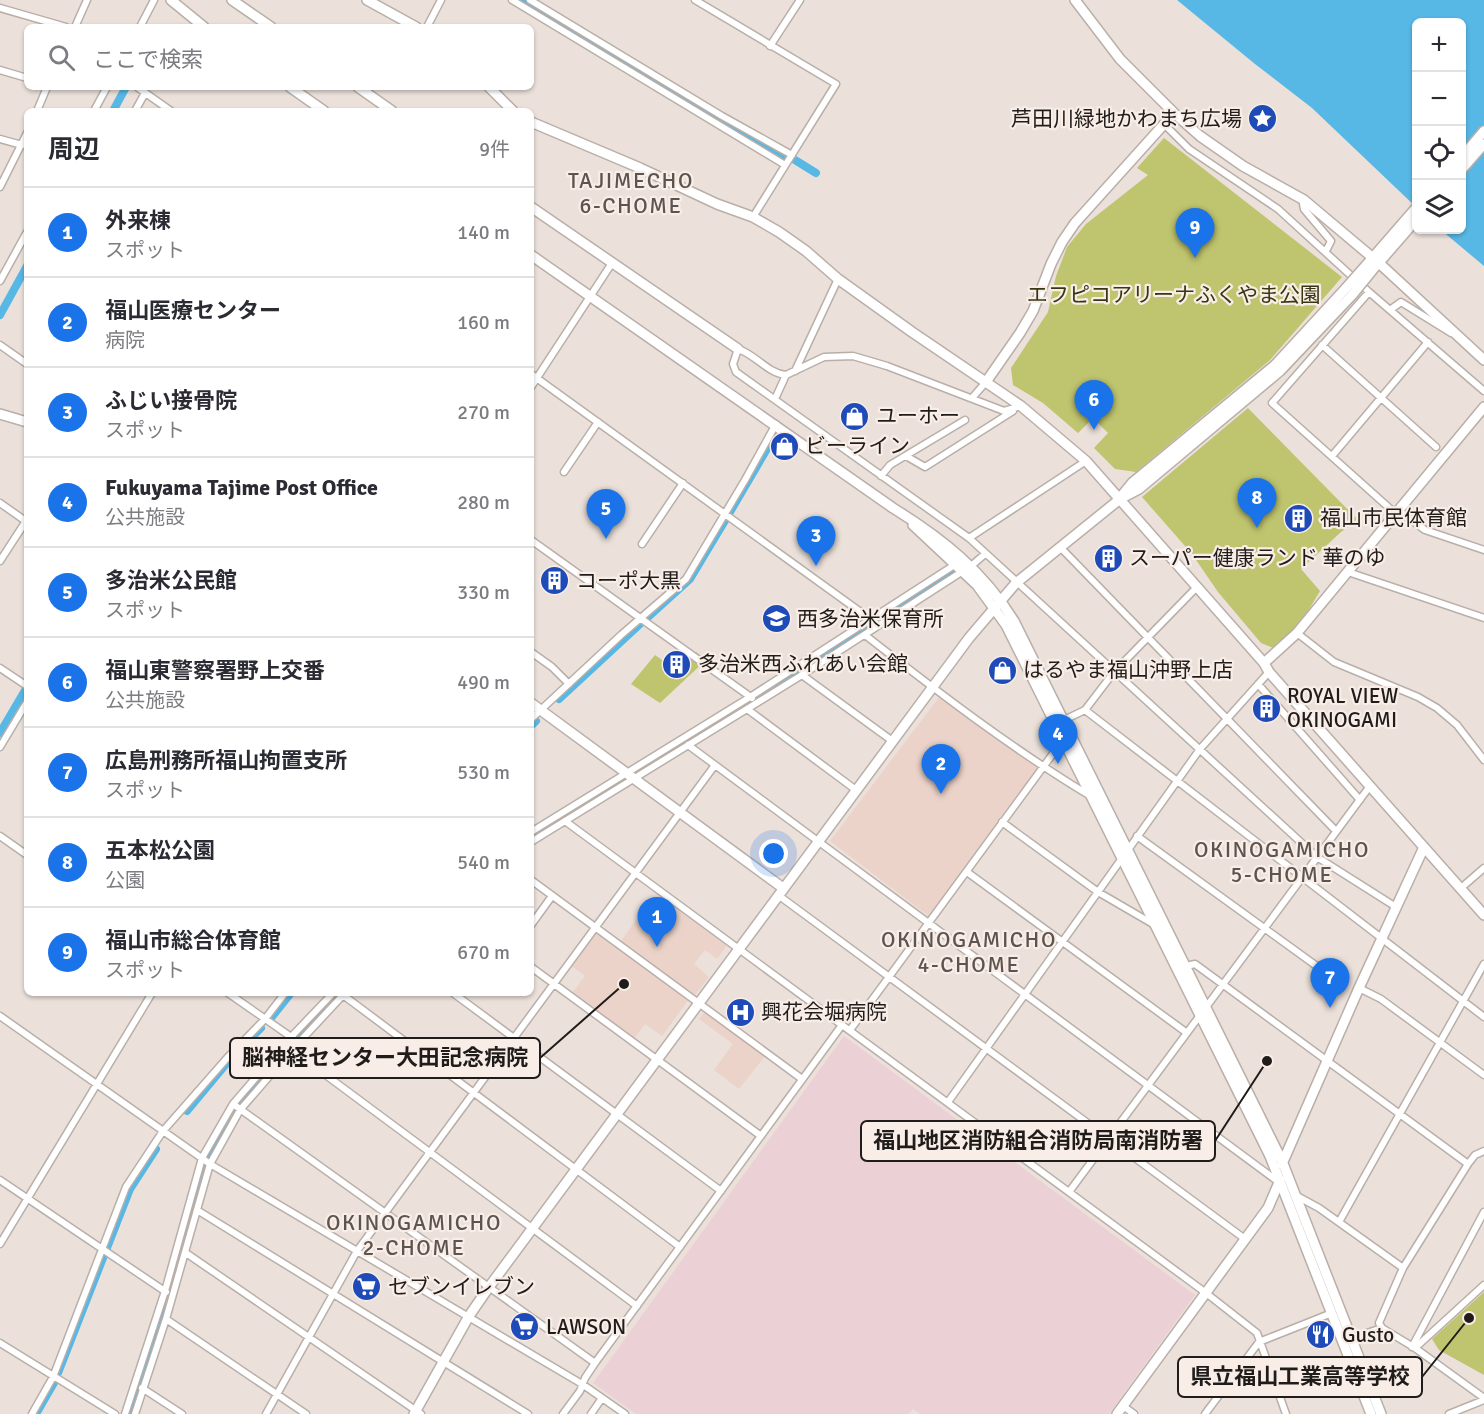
<!DOCTYPE html>
<html lang="ja">
<meta charset="utf-8">
<style>
:root{--surface:#fff;--page:#f7f7f7;--text:#2b2b33;--muted:#7c7c81;--line:#e1e1e2;--accent:#1a73e8}
body{margin:0;font-family:Signika,"Noto Sans JP",sans-serif;background:var(--page);color:var(--text)}
.controls{position:absolute;right:18px;top:18px;display:grid;overflow:hidden;border-radius:9px;box-shadow:0 2px 4px #0004}
.controls button{width:54px;height:54px;display:grid;place-items:center;padding:0;border:0;border-bottom:2px solid var(--line);background:var(--surface);color:var(--text);font:30px sans-serif}
.you{position:absolute;left:774px;top:854px;width:21px;height:21px;margin:-15px;border:4px solid #fff;border-radius:50%;background:#1a73e8;box-shadow:0 0 0 9px #1a73e833}
.badge{display:grid;place-items:center;width:39px;height:39px;border-radius:50%;background:var(--accent);color:#fff;font-size:20px;font-weight:700}
.pin{position:absolute;translate:-50% -50px;filter:drop-shadow(0 2px 3px #0008)}
.pin::after{content:'';position:absolute;top:32px;width:21px;height:18px;background:inherit;clip-path:polygon(0 0,100% 0,50% 100%)}
.list{margin:0;padding:0;list-style:none}
h2{display:flex;justify-content:space-between;align-items:center;height:78px;margin:0;padding:0 24px;font-size:26px}
h2 small{font-size:20px;font-weight:400;color:var(--muted)}
.list li{display:grid;grid-template-columns:39px 1fr auto;gap:18px;align-items:center;box-sizing:border-box;height:90px;padding:0 24px;border-top:2px solid var(--line)}
.list b{display:block;font-size:22px;white-space:nowrap}
.list p{margin:0;font-size:20px;white-space:nowrap;color:var(--muted)}
.list em{font-size:20px;font-style:normal;color:var(--muted)}
.icon{flex:none;width:33px;height:33px;fill:none;stroke:currentColor;stroke-width:2;stroke-linecap:round;stroke-linejoin:round}
.map{position:relative;flex:none;width:1484px;height:1414px;overflow:hidden}
.search{position:absolute;background:var(--surface);box-shadow:0 2px 4px #0004;left:24px;top:24px;width:510px;height:66px;display:flex;align-items:center;gap:15px;box-sizing:border-box;padding:0 21px;border-radius:9px;color:var(--muted);font-size:22px}
.panel{position:absolute;background:var(--surface);box-shadow:0 2px 4px #0004;left:24px;top:108px;width:510px;height:888px;border-radius:9px}
.map>svg:first-child{display:block}
</style>
<div class="map">
<svg width="1484" height="1414" viewBox="0 0 1484 1414">
<rect width="100%" height="100%" fill="#ebe0da"/>
<!-- industrial -->
<path fill="#ebd1d6" d="M844,1036l351,259 -86,119h-189l-7,-5 -4,5h-273l-43,-31z"/>
<!-- medical -->
<path fill="#ebd3c9" d="M940,696l96,70 1,3 -39,51 2,2 -70,95 -100,-76z
M667,899l61,45 -11,15 -12,-9 -11,14 15,13 -15,19 -73,-55 18,-25 10,7z
M597,930l92,69 -27,37 -17,-12 -11,15 -62,-46 13,-17 -15,-11z
M706,1010l59,46 -26,33 -25,-19 19,-26 -34,-25z"/>
<!-- green -->
<path fill="#bfc46e" d="M1164,138l178,139 -72,83 -134,112 -21,-3 -21,-21 14,-15 -15,-15 -15,15 -35,-30 -30,-18 -2,-17 37,-56 8,-36 11,-29 19,-23 62,-49 -11,-7z
M1248,408l110,112 -17,12 -40,37 19,22 -12,20 -30,36 -5,1 -12,-5 -43,-51 -26,-38 -50,-57z
M696,652l10,8 -46,43 -29,-19 24,-29 24,17z
M1484,1292v83l-45,-25 -7,-11z"/>
<!-- water -->
<path fill="#57b8e5" d="M1177,0h307v266l-43,-36h21v-208h-46v185l-104,-99 -57,-44z"/>
<g fill="none" stroke-linecap="round" stroke-linejoin="round">
<!-- canal -->
<path stroke="#57b8e5" stroke-width="8" d="M522,0l262,158
M113,111l13,-24
M795,160l21,13
M0,315l27,-49
M730,512l44,-75
M647,618l43,-39 36,-60
M559,699l81,-75
M531,726l5,-5
M0,733l27,-46
M646,765l114,-69 191,-122
M531,837l81,-51
M271,1018l20,-25
M187,1111l45,-54 29,-29
M58,1373l72,-184 26,-40
M36,1414l19,-33
M129,1414l35,-104 39,-144 26,-48 9,-13 21,-26 80,-86"/>
<defs>
<path id="street" d="M512,0l273,165
M530,0l192,116 70,39
M695,0l141,84 -83,133
M0,8l66,19
M75,27l12,-27
M140,27l14,-27
M427,27l14,-27
M770,46l30,-46
M0,70l27,8
M137,87l34,24
M37,111l10,-24
M94,111l13,-24
M135,111l10,-18
M1164,124l25,25 89,60 91,83
M0,139l22,6
M0,187l27,-54
M1304,200l-1,4 1,5 27,32 -5,10
M0,281l27,-49
M1390,310l11,-8 50,31
M0,345l27,19
M1322,345l114,102
M795,371l43,-92
M531,374l342,247
M531,387l81,-124
M972,398l14,-16
M775,399l11,-24
M1021,406l-17,5 -117,-45 -34,-10 -29,1 -38,18c-19,-2 -31,-21 -48,-26l-5,15 3,8 233,166 348,319 79,50
M906,456l19,11 88,-56
M1332,456l96,-114
M564,472l34,-50
M881,476l9,-11 75,-45
M0,503l27,19
M1399,511l26,19 59,20
M1396,514l-124,-111 97,-111 115,99
M969,538l117,-77
M531,540l221,158
M642,544l41,-61
M1060,547l276,284
M0,561l26,-40
M971,566l14,-12
M1348,572l136,46
M1297,633l37,29 84,35 19,11 20,17 27,35
M865,635c73,57 147,114 227,162
M531,652l21,15 17,17
M0,668l27,18
M802,675l89,65
M1258,684l102,116
M747,709l109,81
M1085,710l399,307
M531,719l90,-84 65,-56 59,-99 31,-56
M1064,720l21,-10 29,-38 83,-85
M688,745l592,438
M0,747l27,-45
M565,821l641,472 51,40 29,81
M1002,822l96,70 55,32
M531,832l219,-135 206,-133
M0,836l27,19
M1137,836l192,139
M531,842l271,-167 161,-104
M967,872l220,161
M531,880l271,199
M1461,888l23,-20
M778,895l467,344
M531,925l21,-29
M1186,966l9,-2 273,200
M531,967l230,169
M1359,988l22,11 103,76
M228,993l66,46
M453,993l268,198
M343,995l337,252
M0,1016l210,148 372,220 43,30
M850,1030l213,-290
M292,1050l345,256
M948,1102l252,-353 69,-77
M233,1104l362,259
M1484,1151l-9,4 -7,9 -65,104 -24,55 3,5 33,20 69,50
M0,1180l166,112
M1069,1192l301,-406
M1295,1195l24,13 84,60
M197,1210l331,204
M1339,1222l145,-258
M0,1244l152,-251
M186,1253l235,161
M166,1319l140,95
M1352,1338l30,-10
M0,1343l115,71
M1412,1347l72,-135
M1415,1348l69,-63
M142,1388l40,26
M1123,1406l11,8
M32,1414l21,-37 73,-190 37,-56 65,-74 37,-38 20,-26
M125,1414l40,-123 37,-133 31,-54 58,-67 42,-44
M135,1414l31,-95 44,-155 30,-54 52,-60 53,-57
M266,1414l91,-163 358,-486
M563,1414l17,-23 5,-13 10,-15 247,-338
M591,1414l11,-16
M1205,1414l54,-72 73,-29
M1449,1414l35,-14"/>
<path id="secondary" d="M171,0l33,27
M232,0l39,27
M367,0l49,27
M1075,0l45,59 54,54 26,23 43,30 61,34 75,63 105,97
M290,87l34,24
M358,87l34,24
M489,87l24,24
M531,122l109,46 77,36 36,13 26,15 27,19 32,28 74,53 109,74 65,55 178,202 5,9 215,243
M1462,157l22,-26
M1462,169l22,-25
M531,207l207,142
M531,255l362,253c50,31 90,63 121,113l268,540 99,253
M1369,262l47,-54
M1376,266l40,-46
M986,382l34,-49 13,-22 18,-47 11,-22 13,-19 99,-110
M0,414l27,8
M1123,494l9,-11 143,-118 71,-77
M913,525l64,60 29,40 264,531 101,258
M1264,663l33,-30 187,-226
M531,703l252,185
M1282,1164l77,-176 65,-141
M414,1414l55,-98 20,-29 480,-649 47,-55 104,-84 19,-10 141,-118 73,-77
M1117,1414l151,-206 12,-28"/>
</defs>
<!-- street casing -->
<use href="#street" stroke="#b9afa9" stroke-width="9"/>
<!-- secondary casing -->
<use href="#secondary" stroke="#b9afa9" stroke-width="12"/>
<!-- street -->
<use href="#street" stroke="#fff" stroke-width="6"/>
<!-- secondary -->
<use href="#secondary" stroke="#fff" stroke-width="9"/>
<defs>
<path id="secondary-bridge" d="M1346,288l23,-26
M1353,294l22,-27"/>
</defs>
<!-- secondary-bridge casing -->
<use href="#secondary-bridge" stroke="#b9afa9" stroke-width="12" stroke-linecap="butt"/>
<!-- secondary-bridge -->
<use href="#secondary-bridge" stroke="#fff" stroke-width="9"/>
</g>
<!-- icons -->
<defs>
<symbol id="sight-disc" viewBox="-11 -11 22 22"><circle r="9.5" fill="#1f4bb8" stroke="#f8ede7"/><path d="M0-6L1.8-2.2L6-1.7L2.9 1.2L3.7 5.4L0 3.3L-3.7 5.4L-2.9 1.2L-6-1.7L-1.8-2.2Z" fill="#fff"/></symbol>
<symbol id="shop-disc" viewBox="-11 -11 22 22"><circle r="9.5" fill="#1f4bb8" stroke="#f8ede7"/><path d="M-5-2.5h2.3a2.7 3.5 0 0 1 5.4 0H5L5.5 6h-11ZM-1.5-2.5h3a1.5 2.3 0 0 0-3 0Z" fill="#fff"/></symbol>
<symbol id="building-disc" viewBox="-11 -11 22 22"><circle r="9.5" fill="#1f4bb8" stroke="#f8ede7"/><path d="M-4-6H4V6H1V3H-1V6H-4ZM-2.5-4.3h1.7v1.8h-1.7ZM.8-4.3h1.7v1.8H.8ZM-2.5-1h1.7V.8h-1.7ZM.8-1h1.7V.8H.8Z" fill="#fff"/></symbol>
<symbol id="school-disc" viewBox="-11 -11 22 22"><circle r="9.5" fill="#1f4bb8" stroke="#f8ede7"/><path d="M0-5L7-2L0 1L-7-2ZM-4 1L0 2.5L4 1V4Q0 6-4 4Z" fill="#fff"/></symbol>
<symbol id="hospital-disc" viewBox="-11 -11 22 22"><circle r="9.5" fill="#1f4bb8" stroke="#f8ede7"/><path d="M-5-5h3v3.5h4V-5h3V5h-3V1.5h-4V5h-3Z" fill="#fff"/></symbol>
<symbol id="supermarket-disc" viewBox="-11 -11 22 22"><circle r="9.5" fill="#1f4bb8" stroke="#f8ede7"/><path d="M-6-5.5h2.5l.6 2H6L4.5 2H-2.5L-4.4-4H-6ZM-1.5 3.2a1.3 1.3 0 1 0 .1 0ZM3 3.2a1.3 1.3 0 1 0 .1 0Z" fill="#fff"/></symbol>
<symbol id="restaurant-disc" viewBox="-11 -11 22 22"><circle r="9.5" fill="#1f4bb8" stroke="#f8ede7"/><path d="M-5-6h1v4h1v-4h1v4h1v-4h1v5L-1.5 .5V6h-2V.5L-5-1ZM5-6V6H3V1.5H1.5Q1.5-4 5-6Z" fill="#fff"/></symbol>
</defs>
<g fill-rule="evenodd">
<use href="#sight-disc" x="1246" y="102" width="33" height="33"/>
<use href="#shop-disc" x="838" y="400" width="33" height="33"/>
<use href="#shop-disc" x="768" y="430" width="33" height="33"/>
<use href="#building-disc" x="1282" y="502" width="33" height="33"/>
<use href="#building-disc" x="1092" y="542" width="33" height="33"/>
<use href="#building-disc" x="538" y="564" width="33" height="33"/>
<use href="#school-disc" x="760" y="602" width="33" height="33"/>
<use href="#building-disc" x="660" y="648" width="33" height="33"/>
<use href="#shop-disc" x="986" y="654" width="33" height="33"/>
<use href="#building-disc" x="1250" y="692" width="33" height="33"/>
<use href="#hospital-disc" x="724" y="996" width="33" height="33"/>
<use href="#supermarket-disc" x="350" y="1270" width="33" height="33"/>
<use href="#supermarket-disc" x="508" y="1310" width="33" height="33"/>
<use href="#restaurant-disc" x="1304" y="1318" width="33" height="33"/>
</g>
<g text-anchor="middle" dominant-baseline="central" stroke-width="4.5" stroke-linejoin="round" paint-order="stroke">
<!-- poi labels -->
<g font-size="21" fill="#201c1a" stroke="#f8ede7" text-anchor="start">
<text x="1242" y="119" text-anchor="end">芦田川緑地かわまち広場</text>
<text x="876" y="416">ユーホー</text>
<text x="805" y="446">ビーライン</text>
<text x="1320" y="518">福山市民体育館</text>
<text x="1129" y="558">スーパー健康ランド 華のゆ</text>
<text x="576" y="581">コーポ大黒</text>
<text x="797" y="619">西多治米保育所</text>
<text x="698" y="664">多治米西ふれあい会館</text>
<text x="1023" y="670">はるやま福山沖野上店</text>
<text x="1287" y="696">ROYAL VIEW<tspan x="1287" dy="24">OKINOGAMI</tspan></text>
<text x="761" y="1012">興花会堀病院</text>
<text x="388" y="1287">セブンイレブン</text>
<text x="546" y="1327">LAWSON</text>
<text x="1342" y="1335">Gusto</text>
</g>
<!-- park labels -->
<g font-size="21" fill="#363812" stroke="#f8ede7">
<text x="1174" y="295">エフピコアリーナふくやま公園</text>
</g>
<!-- neighbourhood labels -->
<g font-size="22" letter-spacing="1.5" fill="#5d544f" stroke="#f8ede7">
<text x="631" y="180">TAJIMECHO<tspan x="631" dy="25">6-CHOME</tspan></text>
<text x="1282" y="849">OKINOGAMICHO<tspan x="1282" dy="25">5-CHOME</tspan></text>
<text x="969" y="939">OKINOGAMICHO<tspan x="969" dy="25">4-CHOME</tspan></text>
<text x="414" y="1222">OKINOGAMICHO<tspan x="414" dy="25">2-CHOME</tspan></text>
</g>
</g>
<!-- callouts -->
<path fill="none" stroke="#201c1a" stroke-width="2" d="M624 984L540 1058M1267 1061L1215 1141M1469 1318L1422 1377"/>
<g fill="#201c1a" stroke="#f8ede7" stroke-width="2">
<circle cx="624" cy="984" r="6"/>
<circle cx="1267" cy="1061" r="6"/>
<circle cx="1469" cy="1318" r="6"/>
</g>
<g fill="#f8ede7" stroke="#201c1a" stroke-width="2">
<rect x="230" y="1038" width="310" height="40" rx="6"/>
<rect x="861" y="1121" width="354" height="40" rx="6"/>
<rect x="1178" y="1357" width="244" height="40" rx="6"/>
</g>
<g font-size="22" text-anchor="middle" font-weight="bold" fill="#201c1a">
<text x="385" y="1065">脳神経センター大田記念病院</text>
<text x="1038" y="1148">福山地区消防組合消防局南消防署</text>
<text x="1300" y="1384">県立福山工業高等学校</text>
</g>
</svg>
<div class="controls">
<button>+</button>
<button>−</button>
<button><svg class="icon" aria-label="locate" viewBox="0 0 24 24"><circle cx="12" cy="12" r="6"/><path d="M12 2v4M12 18v4M2 12h4M18 12h4"/></svg></button>
<button><svg class="icon" aria-label="layers" viewBox="0 0 24 24"><path d="M12 4l9 5-9 5-9-5zM3 14l9 5 9-5"/></svg></button>
</div>
<div class="you"></div>
<div class="pin badge" style="left:657px;top:947px">1</div>
<div class="pin badge" style="left:941px;top:794px">2</div>
<div class="pin badge" style="left:816px;top:566px">3</div>
<div class="pin badge" style="left:1058px;top:764px">4</div>
<div class="pin badge" style="left:606px;top:539px">5</div>
<div class="pin badge" style="left:1094px;top:430px">6</div>
<div class="pin badge" style="left:1330px;top:1008px">7</div>
<div class="pin badge" style="left:1257px;top:528px">8</div>
<div class="pin badge" style="left:1195px;top:258px">9</div>
<div class="search"><svg class="icon" aria-label="search" viewBox="0 0 24 24"><circle cx="10" cy="10" r="6"/><path d="M15 15l6 6"/></svg>ここで検索</div>
<section class="panel">
<h2>周辺<small>9件</small></h2>
<ul class="list">
<li><span class="badge">1</span><div><b>外来棟</b><p>スポット</p></div><em>140 m</em></li>
<li><span class="badge">2</span><div><b>福山医療センター</b><p>病院</p></div><em>160 m</em></li>
<li><span class="badge">3</span><div><b>ふじい接骨院</b><p>スポット</p></div><em>270 m</em></li>
<li><span class="badge">4</span><div><b>Fukuyama Tajime Post Office</b><p>公共施設</p></div><em>280 m</em></li>
<li><span class="badge">5</span><div><b>多治米公民館</b><p>スポット</p></div><em>330 m</em></li>
<li><span class="badge">6</span><div><b>福山東警察署野上交番</b><p>公共施設</p></div><em>490 m</em></li>
<li><span class="badge">7</span><div><b>広島刑務所福山拘置支所</b><p>スポット</p></div><em>530 m</em></li>
<li><span class="badge">8</span><div><b>五本松公園</b><p>公園</p></div><em>540 m</em></li>
<li><span class="badge">9</span><div><b>福山市総合体育館</b><p>スポット</p></div><em>670 m</em></li>
</ul>
</section>
</div>
